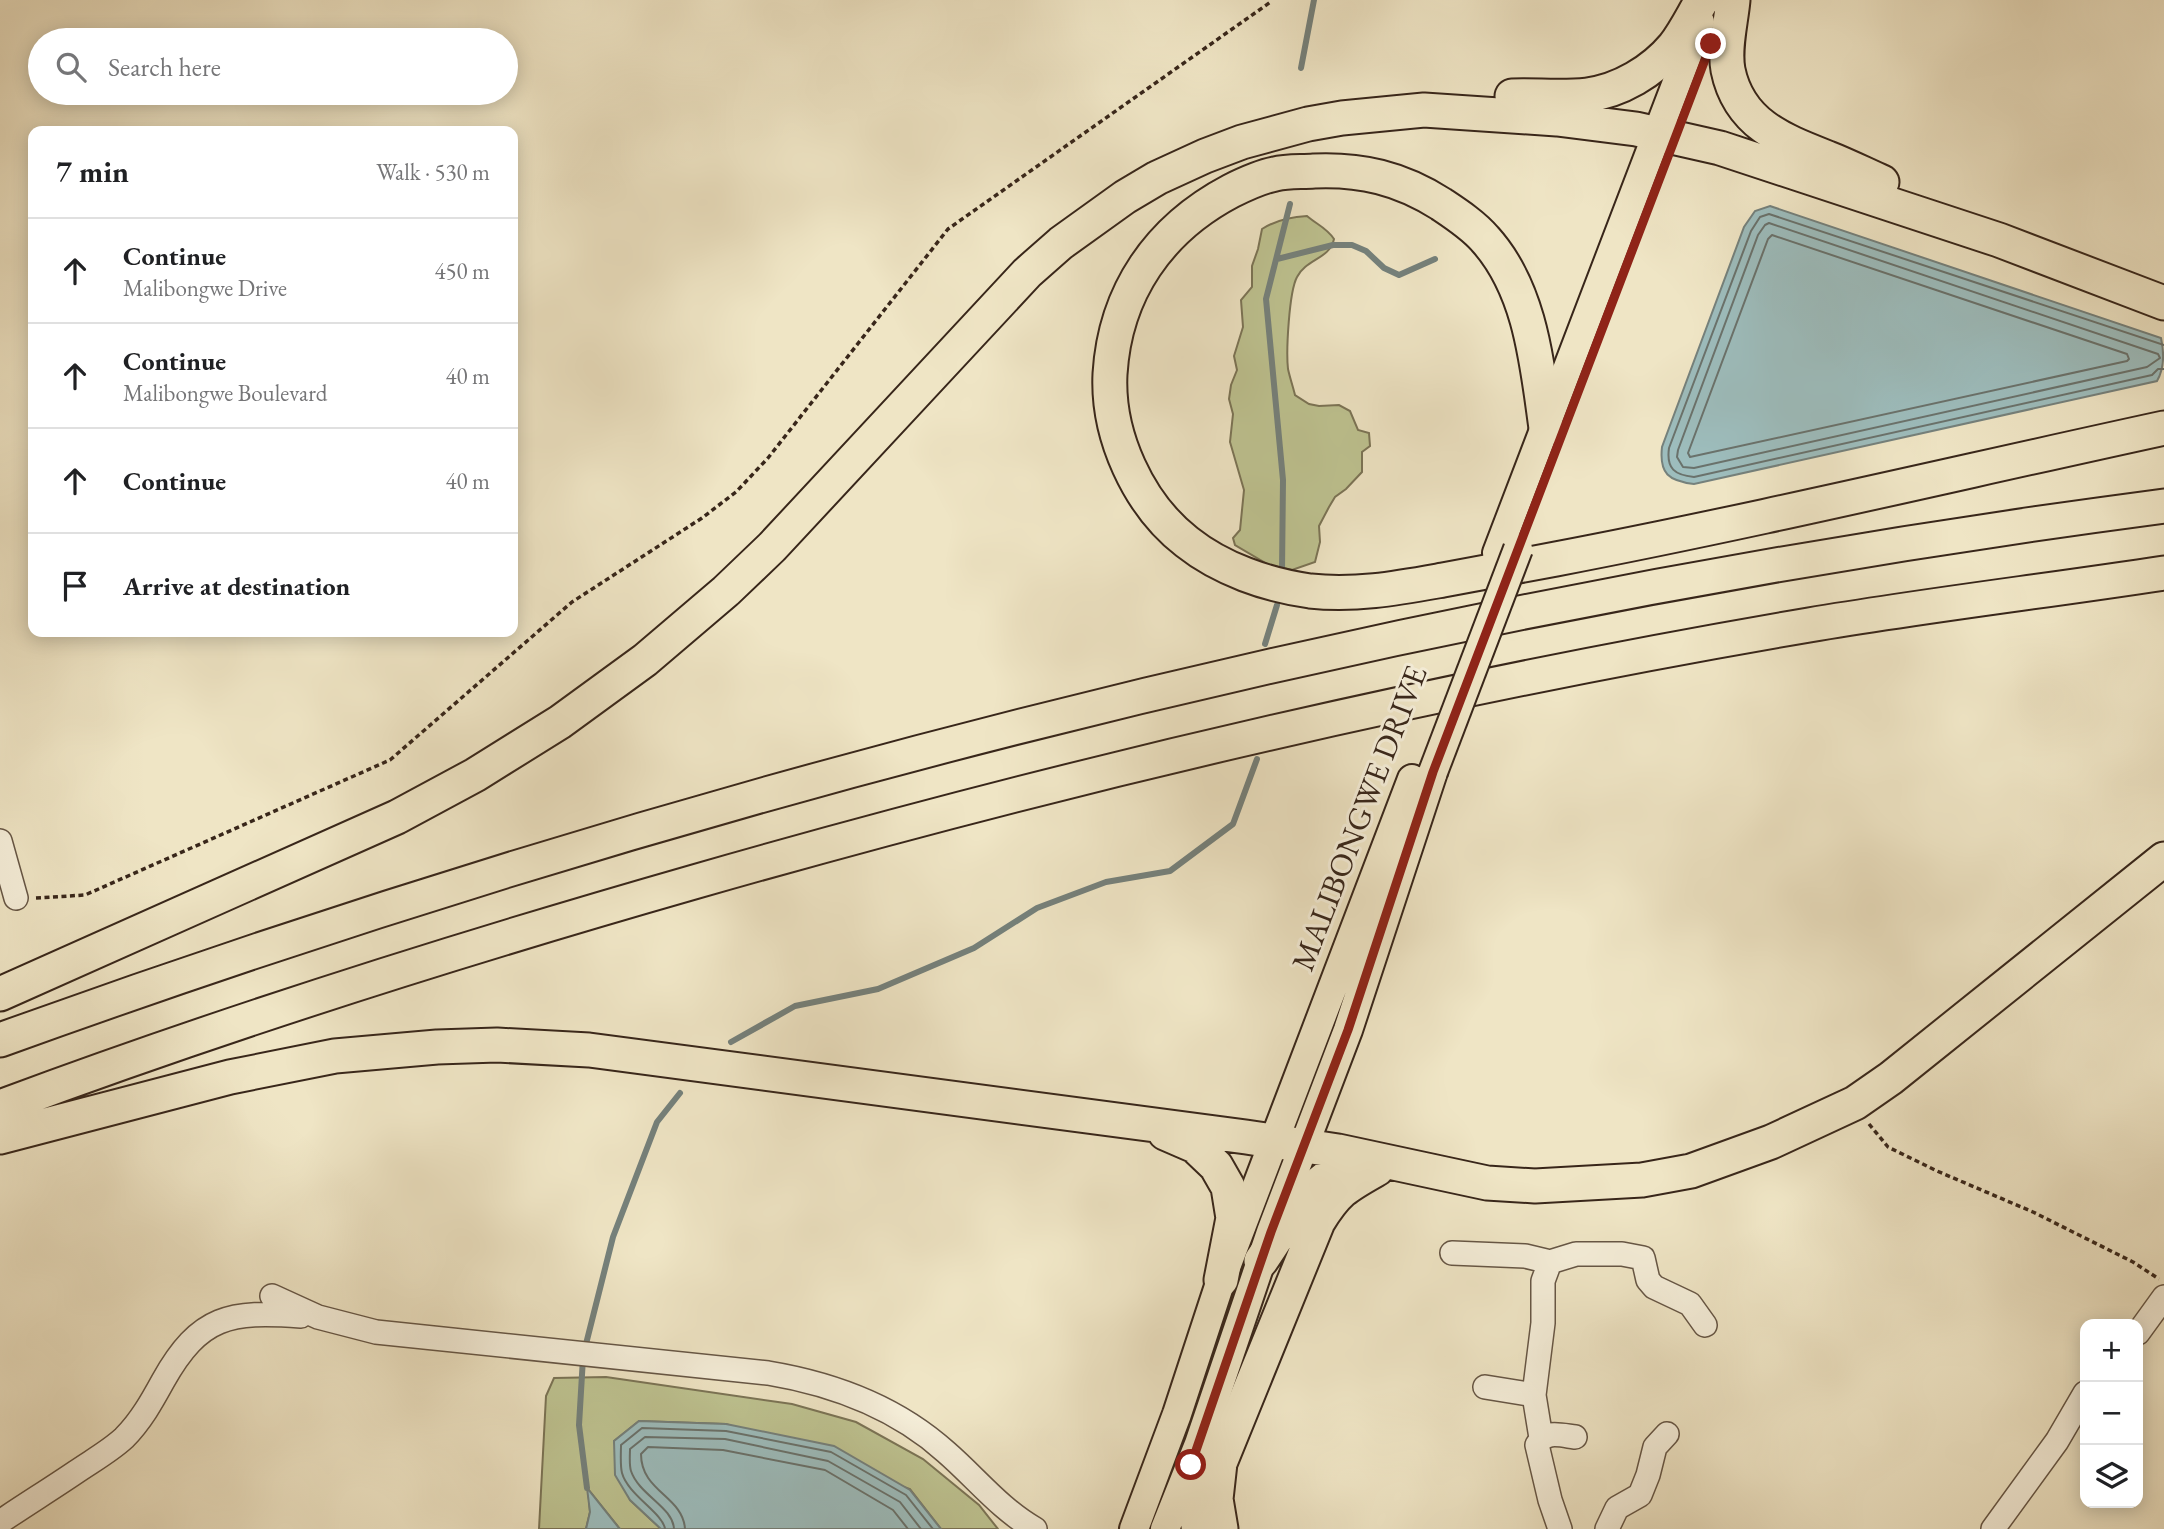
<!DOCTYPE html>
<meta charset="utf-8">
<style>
:root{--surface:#fff;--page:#f6f6f6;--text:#202124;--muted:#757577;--line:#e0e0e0}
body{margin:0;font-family:"EB Garamond",serif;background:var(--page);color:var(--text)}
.controls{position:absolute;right:21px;bottom:21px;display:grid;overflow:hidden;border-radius:14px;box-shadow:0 4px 18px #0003}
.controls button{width:63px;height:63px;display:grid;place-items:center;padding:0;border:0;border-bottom:2px solid var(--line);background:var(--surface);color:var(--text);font:35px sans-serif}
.stop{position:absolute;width:21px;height:21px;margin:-16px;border:5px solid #8f2418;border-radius:50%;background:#fff}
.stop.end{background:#8f2418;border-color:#fff;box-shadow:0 2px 7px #0008}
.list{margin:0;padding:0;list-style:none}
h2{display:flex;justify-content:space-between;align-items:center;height:91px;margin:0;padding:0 28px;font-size:30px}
h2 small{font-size:23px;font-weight:400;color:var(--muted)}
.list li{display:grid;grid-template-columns:46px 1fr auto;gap:21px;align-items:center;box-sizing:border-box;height:105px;padding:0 28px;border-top:2px solid var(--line)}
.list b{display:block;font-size:26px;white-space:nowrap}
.list p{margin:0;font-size:23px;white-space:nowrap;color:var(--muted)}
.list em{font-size:23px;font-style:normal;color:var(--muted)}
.icon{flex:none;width:38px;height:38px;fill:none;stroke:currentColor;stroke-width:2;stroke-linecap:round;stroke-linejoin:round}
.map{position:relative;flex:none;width:2164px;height:1529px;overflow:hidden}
.search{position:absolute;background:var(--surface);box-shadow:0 4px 18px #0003;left:28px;top:28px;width:490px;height:77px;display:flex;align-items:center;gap:18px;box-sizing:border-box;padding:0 24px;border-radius:38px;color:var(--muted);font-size:26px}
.panel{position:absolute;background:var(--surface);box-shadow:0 4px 18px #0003;left:28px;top:126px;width:490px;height:511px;border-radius:14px}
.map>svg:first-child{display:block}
</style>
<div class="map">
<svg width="2164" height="1529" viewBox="0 0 2164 1529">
<rect width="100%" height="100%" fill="#efe5c5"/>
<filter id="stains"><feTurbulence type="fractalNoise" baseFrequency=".00286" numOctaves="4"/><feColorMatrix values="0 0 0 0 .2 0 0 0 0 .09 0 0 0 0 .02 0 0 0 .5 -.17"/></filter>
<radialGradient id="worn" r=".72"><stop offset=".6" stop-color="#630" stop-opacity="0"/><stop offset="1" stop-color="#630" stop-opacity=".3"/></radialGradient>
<!-- green -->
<path fill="#bec391" stroke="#7b7456" stroke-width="2" d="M1307,216c9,8 20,12 27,23 -4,20 -28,20 -37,38 -8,15 -11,74 -9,92 2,9 5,18 7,26l14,9 10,2 20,-1 11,6 8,19 11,3 1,13 -8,6v20l-16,17 -11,8 -6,10 -10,19 1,16 -5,20 -23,8 -23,-5 -34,-20 -2,-7 7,-8 4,-40 -14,-48 3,-28 -4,-15 2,-14 6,-15 -3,-14 9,-29 -2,-27 11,-13v-21l6,-17 4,-20c14,-9 28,-12 45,-13z
M606,1377l186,27 64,18 67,37 56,46 19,24h-57l-31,-40 -184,-65 -87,-3 -25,20 16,59 31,29h-41l-32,-40 2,23 -4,17h-47l7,-133 8,-18z"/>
<!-- water -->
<path fill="#9dbdbd" stroke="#75817c" stroke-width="2" d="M1770,206l391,132c3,14 3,31 -4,43l-463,103c-25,-3 -35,-10 -32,-37l82,-220 11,-16z
M639,1421l87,3 108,22 76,44 31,39h-280l-31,-29 -15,-25 -1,-34z
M587,1488l32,40 1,1h-34l4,-17z"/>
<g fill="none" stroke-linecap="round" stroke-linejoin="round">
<!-- shore -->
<path stroke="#6a726c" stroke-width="2" d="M1769,223l389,131 2,4 -13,9 -453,101 -11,-1 -6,-10 1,-7 80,-215 7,-10z
M1772,235l355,119 2,5 -2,2 -437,96 -2,-4 80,-214z
M2164,345l-395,-131 -9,3 -9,14 -82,217c-3,21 6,27 25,29l458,-102 6,-6h6
M665,1529c-2,-16 -37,-34 -43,-56 -2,-8 -1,-20 -1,-28l21,-17 84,3 105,21 75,43 27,34
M674,1529c-1,-22 -35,-34 -43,-58 -2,-6 -1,-16 -1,-22l15,-12 80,2 103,22 72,41 21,27
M685,1529c-2,-33 -44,-37 -44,-75l7,-7 75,3 102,20 68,40 15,19"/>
<!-- stream -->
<path stroke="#75817c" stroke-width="6" d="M1301,68l13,-68
M1277,259l56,-14h19l14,6 18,17 15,7 36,-16
M1282,571l1,-91 -17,-181 24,-95
M1265,644l12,-39
M731,1042l64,-36 83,-17 96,-41 63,-40 69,-26 64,-11 63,-47 24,-65
M585,1348l28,-111 44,-115 23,-29
M583,1358l-4,67 8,63"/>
<defs>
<path id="minor" d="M0,841l16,57
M1452,1253l73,3 25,6
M272,1296l46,21 58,15 392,41c66,11 128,34 178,79 30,26 54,57 89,77
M2138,1333l26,-36
M1485,1387l49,8
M1541,1438l-7,-43 9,-72v-42l7,-19 26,-8h46l21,4 5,22 6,7 36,17 15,21
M0,1522c25,-17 51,-33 76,-50 16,-11 34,-21 48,-34 17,-17 28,-37 39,-57 37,-66 67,-70 138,-65
M1560,1529l-10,-29 -13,-55c8,-15 23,-10 38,-8
M1607,1529l10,-21 23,-13 8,-20 7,-28 12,-13
M1993,1529l64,-88 28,-48"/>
<path id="major" d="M1497,553l203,-531
M1134,1529l43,-115 44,-134 191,-501
M1165,1529l34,-85 72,-212 77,-202 85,-258
M1196,1529l-2,-13 3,-45"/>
<path id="highway" d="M1733,0c-2,22 -9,48 -5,70 11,54 54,70 100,88 18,7 36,16 54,24
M1512,96c24,-1 51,2 75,-1 33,-4 66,-24 87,-49 11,-14 19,-31 28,-46
M1546,428c-9,-64 -15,-138 -61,-189 -12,-14 -29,-25 -44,-35 -41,-26 -80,-35 -127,-33 -13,1 -27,0 -39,3 -15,3 -30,10 -44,17 -72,38 -116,101 -121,183 -3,61 28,130 77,168 34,27 80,43 123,49 46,5 88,-3 133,-11 37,-7 75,-14 113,-21 204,-39 405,-87 608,-131
M0,994l397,-177 78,-42 85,-53 85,-62 81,-69 46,-44 255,-274 34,-30 64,-46 32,-19 48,-22 37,-14 66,-18 34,-6 82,-8 133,9 79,10 84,19 279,92 165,63
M0,1040c700,-253 1426,-437 2164,-534
M0,1107c228,-85 460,-158 694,-225 366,-105 739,-193 1115,-257 118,-20 237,-34 355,-52
M1165,1133l30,13 21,20 12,21 5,31 -12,62
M0,1137l230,-60 105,-21 102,-9 60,-2 92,5 657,87 92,14 149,32 48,3 107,-6 49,-9 80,-29 84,-39 36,-25 273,-219
M1261,1261c21,-30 42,-71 75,-90
M1221,1529l-5,-30 4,-36 98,-241c19,-31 27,-35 59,-53"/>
</defs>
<!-- minor casing -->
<use href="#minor" stroke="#665645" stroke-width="26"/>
<!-- major casing -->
<use href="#major" stroke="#38261a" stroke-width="32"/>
<!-- highway casing -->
<use href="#highway" stroke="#38261a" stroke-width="37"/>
<!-- path -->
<path stroke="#38261a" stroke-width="3.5" stroke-dasharray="5 3.5" stroke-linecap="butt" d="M36,898l49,-3 305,-135 182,-158 130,-84 34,-26 32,-34 180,-229 324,-228
M1869,1124l19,23 49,24 96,41 100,50 26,17"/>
<!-- minor -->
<use href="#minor" stroke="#f5eed9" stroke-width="23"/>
<!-- major -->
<use href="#major" stroke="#efe5c5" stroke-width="28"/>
<!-- highway -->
<use href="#highway" stroke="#efe5c5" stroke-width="33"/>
<defs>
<path id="major-bridge" d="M1433,772l85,-223"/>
</defs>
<!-- major-bridge casing -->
<use href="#major-bridge" stroke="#38261a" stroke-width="32" stroke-linecap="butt"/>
<!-- major-bridge -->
<use href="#major-bridge" stroke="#efe5c5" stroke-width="28"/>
</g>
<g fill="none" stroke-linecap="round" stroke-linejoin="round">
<!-- route -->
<path stroke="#8f2418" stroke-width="9" d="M1191,1465l80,-233 77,-202 85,-258 278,-728"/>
</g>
<g text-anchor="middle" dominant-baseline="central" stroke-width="6" stroke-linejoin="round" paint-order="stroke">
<!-- street labels -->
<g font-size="32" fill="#38261a" stroke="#f5eed9">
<text transform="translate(1359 818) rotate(-69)">MALIBONGWE DRIVE</text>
</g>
</g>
<rect width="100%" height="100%" filter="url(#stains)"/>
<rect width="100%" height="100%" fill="url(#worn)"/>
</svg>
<div class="controls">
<button>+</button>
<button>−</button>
<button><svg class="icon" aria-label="layers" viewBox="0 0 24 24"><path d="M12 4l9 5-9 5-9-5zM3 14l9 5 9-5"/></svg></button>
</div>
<div class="stop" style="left:1191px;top:1465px"></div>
<div class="stop end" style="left:1711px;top:44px"></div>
<div class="search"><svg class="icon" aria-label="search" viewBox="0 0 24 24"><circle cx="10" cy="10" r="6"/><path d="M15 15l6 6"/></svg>Search here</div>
<section class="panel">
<h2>7 min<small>Walk · 530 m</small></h2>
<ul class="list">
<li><svg class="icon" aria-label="ahead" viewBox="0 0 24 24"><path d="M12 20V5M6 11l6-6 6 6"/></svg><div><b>Continue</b><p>Malibongwe Drive</p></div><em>450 m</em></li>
<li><svg class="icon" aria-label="ahead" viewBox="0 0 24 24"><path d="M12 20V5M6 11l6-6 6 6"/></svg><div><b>Continue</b><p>Malibongwe Boulevard</p></div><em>40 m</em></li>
<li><svg class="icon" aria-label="ahead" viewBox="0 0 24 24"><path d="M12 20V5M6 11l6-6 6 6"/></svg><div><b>Continue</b></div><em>40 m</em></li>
<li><svg class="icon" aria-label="arrive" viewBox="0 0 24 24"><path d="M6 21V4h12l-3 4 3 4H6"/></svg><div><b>Arrive at destination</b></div></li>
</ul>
</section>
</div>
